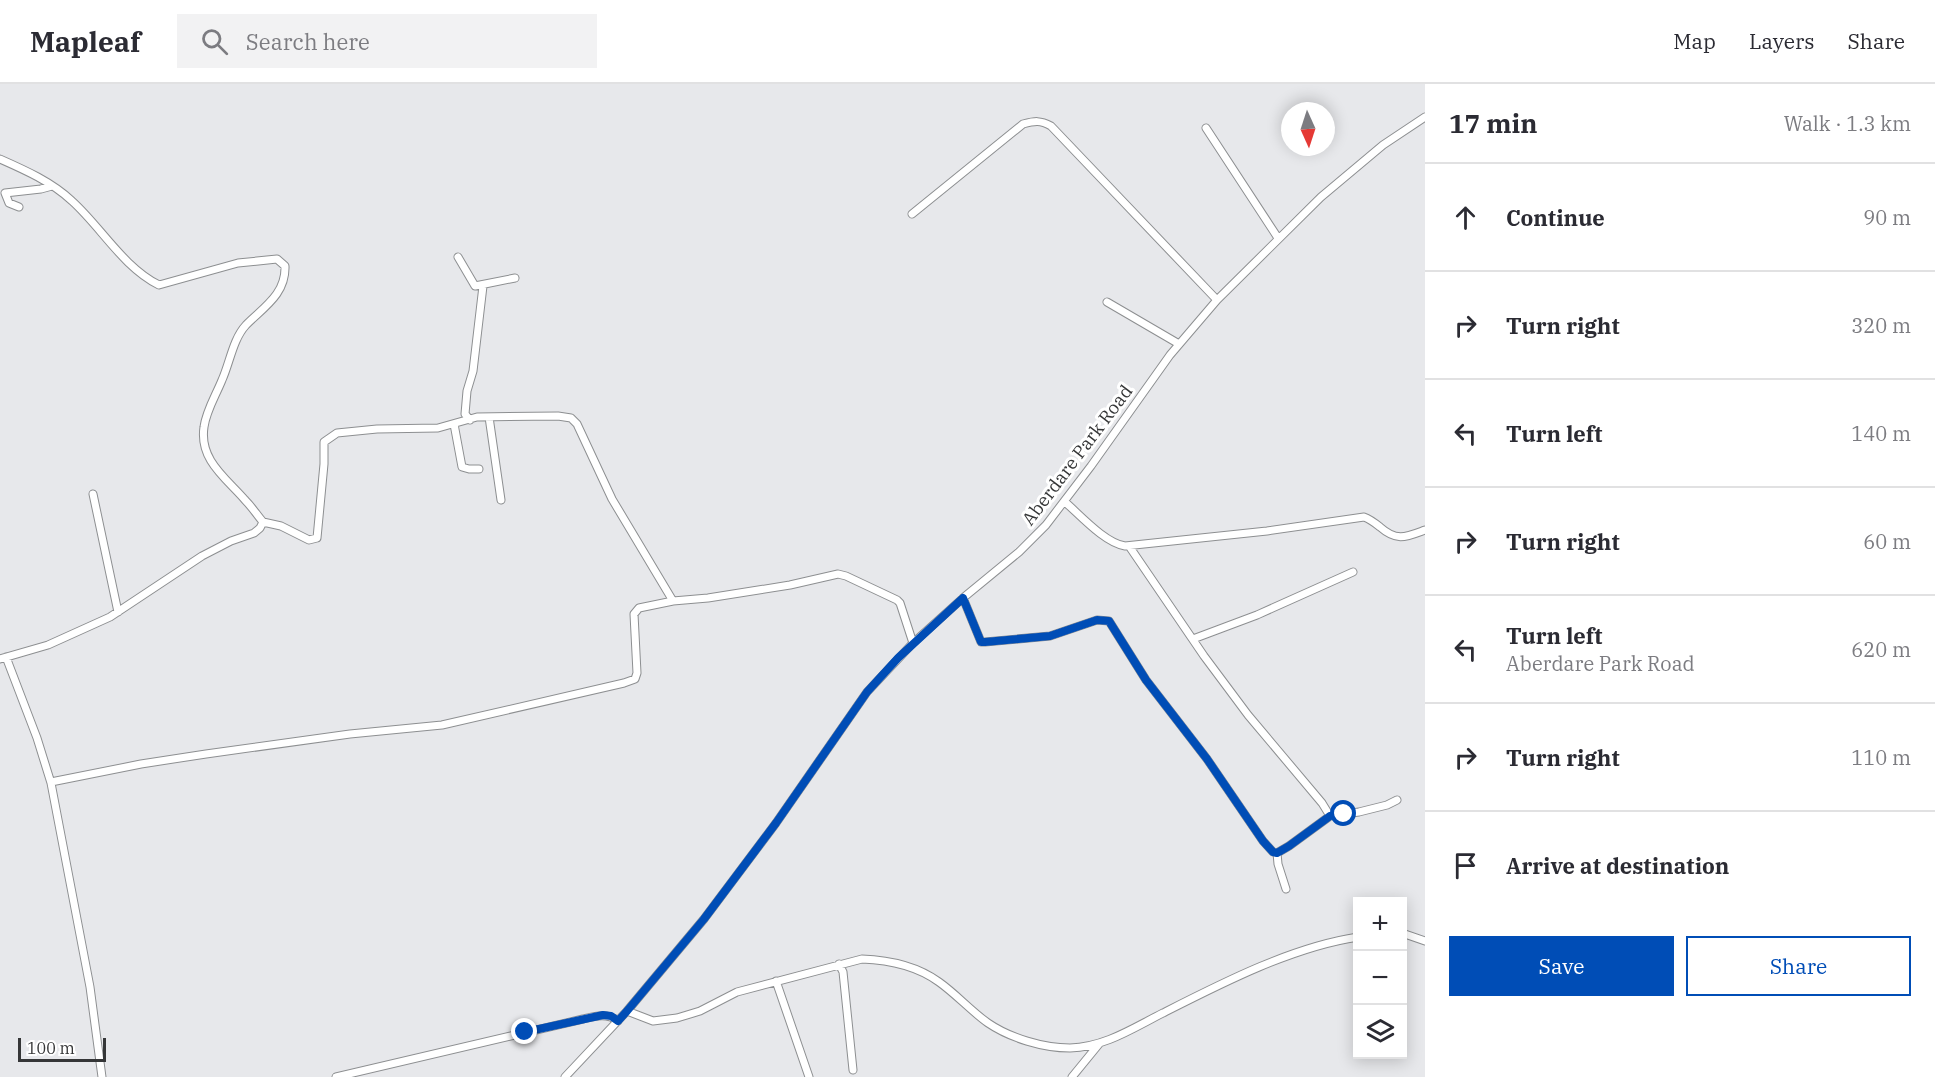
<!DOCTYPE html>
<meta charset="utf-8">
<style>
:root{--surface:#fff;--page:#f2f2f3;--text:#2b2b33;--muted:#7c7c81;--line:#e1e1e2;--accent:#004db6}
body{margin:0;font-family:"IBM Plex Serif",serif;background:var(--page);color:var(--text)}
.controls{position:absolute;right:18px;bottom:18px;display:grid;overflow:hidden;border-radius:0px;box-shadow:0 3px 15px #0003}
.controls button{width:54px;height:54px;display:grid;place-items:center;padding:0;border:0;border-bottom:2px solid var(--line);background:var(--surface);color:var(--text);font:30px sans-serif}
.compass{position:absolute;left:1281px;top:18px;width:54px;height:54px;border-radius:50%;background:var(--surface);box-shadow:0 3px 15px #0003;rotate:177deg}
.scale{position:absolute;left:18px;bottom:15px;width:88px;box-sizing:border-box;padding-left:6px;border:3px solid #353637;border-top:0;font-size:16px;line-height:21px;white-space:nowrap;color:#353637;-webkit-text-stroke:4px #fff;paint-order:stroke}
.stop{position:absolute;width:18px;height:18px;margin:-14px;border:4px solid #004db6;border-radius:50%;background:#fff}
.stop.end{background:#004db6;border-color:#fff;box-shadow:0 2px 6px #0008}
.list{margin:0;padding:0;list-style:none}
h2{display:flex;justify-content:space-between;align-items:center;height:78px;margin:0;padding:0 24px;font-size:26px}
h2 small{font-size:20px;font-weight:400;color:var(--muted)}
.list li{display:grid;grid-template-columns:39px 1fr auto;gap:18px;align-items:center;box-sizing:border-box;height:108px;padding:0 24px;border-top:2px solid var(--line)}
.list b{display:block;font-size:22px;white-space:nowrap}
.list p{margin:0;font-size:20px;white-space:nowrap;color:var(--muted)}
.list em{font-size:20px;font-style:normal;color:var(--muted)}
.actions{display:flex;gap:12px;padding:18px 24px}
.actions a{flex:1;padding:14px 0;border:2px solid var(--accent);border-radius:0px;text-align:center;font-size:21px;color:var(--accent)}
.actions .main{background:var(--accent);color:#fff}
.icon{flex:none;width:33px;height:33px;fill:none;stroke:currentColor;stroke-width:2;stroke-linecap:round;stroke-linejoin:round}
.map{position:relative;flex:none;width:1425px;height:993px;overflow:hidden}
header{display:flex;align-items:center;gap:36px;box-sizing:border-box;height:84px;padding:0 30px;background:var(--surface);border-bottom:2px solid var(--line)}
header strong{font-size:28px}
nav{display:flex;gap:33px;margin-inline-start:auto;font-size:21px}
.search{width:420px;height:54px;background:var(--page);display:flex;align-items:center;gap:15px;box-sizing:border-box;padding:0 21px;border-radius:0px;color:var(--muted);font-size:22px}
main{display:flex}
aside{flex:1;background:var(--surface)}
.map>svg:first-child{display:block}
</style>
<header>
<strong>Mapleaf</strong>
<div class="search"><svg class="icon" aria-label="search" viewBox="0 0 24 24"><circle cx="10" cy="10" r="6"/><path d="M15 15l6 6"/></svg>Search here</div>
<nav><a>Map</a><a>Layers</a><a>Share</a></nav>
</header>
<main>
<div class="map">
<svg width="1425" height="993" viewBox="0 0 1425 993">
<rect width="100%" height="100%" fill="#e7e8eb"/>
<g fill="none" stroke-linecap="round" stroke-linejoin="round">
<defs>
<path id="minor" d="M1206,44l72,110
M0,75c25,11 52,23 72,42 29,26 51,66 87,84l79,-22 39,-4 8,7c1,28 -21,41 -39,59 -13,14 -16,37 -24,55 -6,15 -16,31 -18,47 -5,33 22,51 41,73 7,7 12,15 18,22l-3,6 -6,5 -23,8 -29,15 -92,61 -62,28 -48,14
M19,123l-10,-4 -4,-10 36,-4 11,-3
M912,130l111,-90c12,-3 17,-4 28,2l166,174
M458,173l17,29 40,-8
M1107,218l72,42
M489,333l12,83
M470,336l-5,-6 2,-23 6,-20 10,-85
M454,340l8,43 7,2h10
M93,410l25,118
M1065,418c16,14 40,41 60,44l142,-15 97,-14c6,2 11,6 16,10 17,15 26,10 45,3
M263,438l18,4 28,14 8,-2 7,-74v-22l13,-9 40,-4 61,-1 39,-11 81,-1 13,2 6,6 35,75 61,102 35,-3 82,-13 48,-11 8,2 51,24 3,3 13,40
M1129,462l75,110 44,59 74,88 8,13
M963,514l18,44h4l65,-6 47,-16 12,1 37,59 61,79 56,82 10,11 4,1 12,-7 41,-30 29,-4 28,-7 10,-5
M1193,555l64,-24 96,-43
M6,573l31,81 14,45 39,204 12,90
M51,698l90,-18 65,-10 144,-20 92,-9 182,-42 11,-4 2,-6 -3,-59 5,-6 34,-7
M1277,769l1,11 8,25
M1402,849l23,8
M839,880l4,8 10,98
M776,897l33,96
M627,927l26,10 24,-3 23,-7 37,-19 125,-33c27,1 55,7 77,23 17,12 32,29 49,41 22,15 55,25 82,25 35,-1 63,-20 93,-35 59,-30 129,-66 195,-76
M336,993l247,-58c13,-3 24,-6 35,2
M565,993l62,-66 77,-92 72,-96 91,-131 46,-49 50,-45 56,-46 27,-27 45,-59 79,-111 47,-55 104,-103 62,-52 42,-28
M1072,993l27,-33"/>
</defs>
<!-- minor casing -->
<use href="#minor" stroke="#8d8f91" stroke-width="9"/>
<!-- minor -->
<use href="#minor" stroke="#fff" stroke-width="7"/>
</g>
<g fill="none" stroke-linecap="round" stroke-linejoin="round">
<!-- route -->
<path stroke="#004db6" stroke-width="8" d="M525,948l78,-17 8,1 7,5 9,-10 77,-92 72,-96 91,-131 31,-34 65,-60 18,44h4l65,-6 47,-16 12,1 37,59 61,79 56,82 10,11 4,1 12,-7 41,-30 14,-2"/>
</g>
<g text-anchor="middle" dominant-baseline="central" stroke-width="6" stroke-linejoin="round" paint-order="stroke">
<!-- street labels -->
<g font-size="18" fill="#353637" stroke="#fff">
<text transform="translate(1077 371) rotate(-53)">Aberdare Park Road</text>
</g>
</g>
</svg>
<div class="controls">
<button>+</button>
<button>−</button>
<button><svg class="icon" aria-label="layers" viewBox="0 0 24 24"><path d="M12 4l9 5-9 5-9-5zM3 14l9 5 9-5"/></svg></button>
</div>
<svg class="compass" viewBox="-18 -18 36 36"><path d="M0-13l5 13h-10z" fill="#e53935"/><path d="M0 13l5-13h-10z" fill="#7c7c81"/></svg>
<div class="scale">100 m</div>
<div class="stop" style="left:1344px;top:730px"></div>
<div class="stop end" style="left:525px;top:948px"></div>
</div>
<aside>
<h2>17 min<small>Walk · 1.3 km</small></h2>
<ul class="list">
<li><svg class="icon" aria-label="ahead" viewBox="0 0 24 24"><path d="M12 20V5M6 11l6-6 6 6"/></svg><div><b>Continue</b></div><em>90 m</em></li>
<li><svg class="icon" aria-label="right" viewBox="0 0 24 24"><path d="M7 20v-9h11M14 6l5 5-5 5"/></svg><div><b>Turn right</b></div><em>320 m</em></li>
<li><svg class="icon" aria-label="left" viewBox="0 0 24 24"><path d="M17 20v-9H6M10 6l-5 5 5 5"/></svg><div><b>Turn left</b></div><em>140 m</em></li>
<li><svg class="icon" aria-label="right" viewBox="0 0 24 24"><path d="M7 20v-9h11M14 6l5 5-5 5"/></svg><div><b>Turn right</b></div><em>60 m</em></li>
<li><svg class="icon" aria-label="left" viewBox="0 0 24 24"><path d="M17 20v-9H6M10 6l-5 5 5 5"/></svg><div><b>Turn left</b><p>Aberdare Park Road</p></div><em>620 m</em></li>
<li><svg class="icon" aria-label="right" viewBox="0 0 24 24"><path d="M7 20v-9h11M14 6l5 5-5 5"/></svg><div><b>Turn right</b></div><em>110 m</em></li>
<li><svg class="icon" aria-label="arrive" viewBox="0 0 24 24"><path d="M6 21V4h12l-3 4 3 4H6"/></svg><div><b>Arrive at destination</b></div></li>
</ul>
<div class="actions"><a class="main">Save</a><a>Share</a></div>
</aside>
</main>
